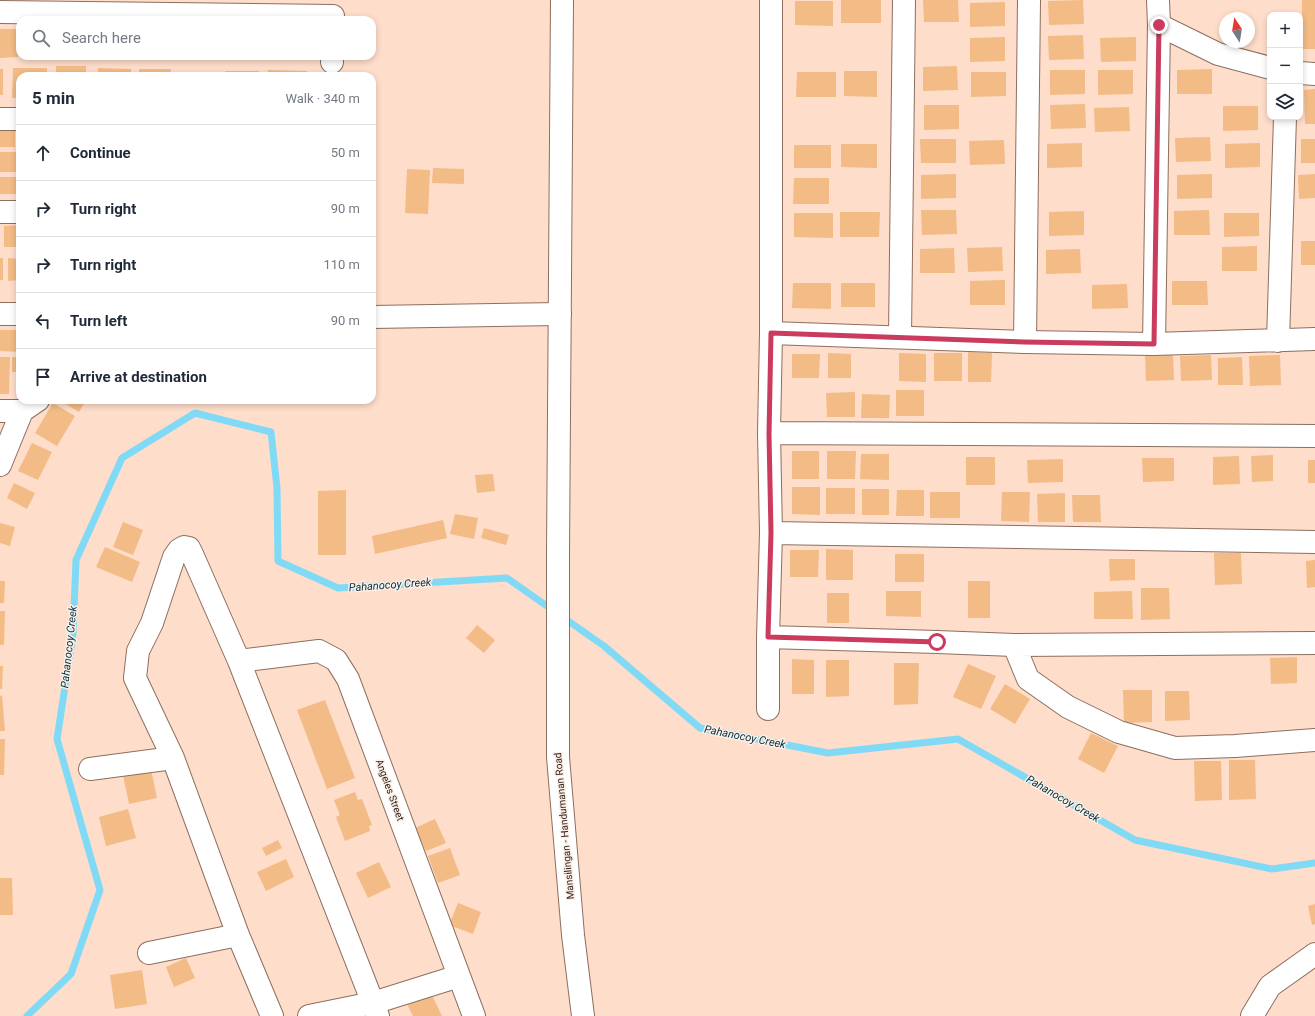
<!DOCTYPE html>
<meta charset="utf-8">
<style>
:root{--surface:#fff;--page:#f2f2f3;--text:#1f2937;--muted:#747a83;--line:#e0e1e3}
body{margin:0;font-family:Roboto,sans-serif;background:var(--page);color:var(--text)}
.controls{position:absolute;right:12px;top:12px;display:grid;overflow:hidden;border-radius:8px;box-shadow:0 2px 6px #0003}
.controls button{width:36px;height:36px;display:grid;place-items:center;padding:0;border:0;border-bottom:1px solid var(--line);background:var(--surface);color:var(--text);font:20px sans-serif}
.compass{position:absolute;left:1219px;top:12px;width:36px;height:36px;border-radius:50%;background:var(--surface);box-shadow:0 2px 6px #0003;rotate:348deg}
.stop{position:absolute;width:12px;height:12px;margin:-9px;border:3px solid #ca3b5d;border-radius:50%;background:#fff}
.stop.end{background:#ca3b5d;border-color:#fff;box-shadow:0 1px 4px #0008}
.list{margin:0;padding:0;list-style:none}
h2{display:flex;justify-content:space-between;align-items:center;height:52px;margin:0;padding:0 16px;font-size:17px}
h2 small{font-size:13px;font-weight:400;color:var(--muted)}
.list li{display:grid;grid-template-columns:26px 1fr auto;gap:12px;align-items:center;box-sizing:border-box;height:56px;padding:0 16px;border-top:1px solid var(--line)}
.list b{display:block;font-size:15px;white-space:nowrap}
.list em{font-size:13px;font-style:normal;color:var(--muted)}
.icon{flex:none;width:22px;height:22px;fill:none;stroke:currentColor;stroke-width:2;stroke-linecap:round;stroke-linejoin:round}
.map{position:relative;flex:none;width:1315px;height:1016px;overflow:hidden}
.search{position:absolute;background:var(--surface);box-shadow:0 2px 6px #0003;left:16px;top:16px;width:360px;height:44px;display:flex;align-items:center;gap:10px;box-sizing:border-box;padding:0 14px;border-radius:12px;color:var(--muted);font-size:15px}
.panel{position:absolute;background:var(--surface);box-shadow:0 2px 6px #0003;left:16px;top:72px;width:360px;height:332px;border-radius:12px}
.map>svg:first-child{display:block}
</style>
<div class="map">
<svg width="1315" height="1016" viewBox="0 0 1315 1016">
<rect width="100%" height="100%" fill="#feddca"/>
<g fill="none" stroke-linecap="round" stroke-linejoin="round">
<!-- stream -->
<path stroke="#80daf6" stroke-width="7" d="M27,1016l44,-42 29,-84 -43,-151 16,-105 3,-74 46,-102 73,-45 76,19 6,56 1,73 60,27 169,-10 97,68 96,82 128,25 130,-14 177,101 137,29 43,-6"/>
</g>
<!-- building -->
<path fill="#f3bb86" d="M841,0h40v23h-40z
M923,0h35l1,22h-35z
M1083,0l1,24 -35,1 -1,-24z
M1302,0h13v49h-13z
M795,1h38v25l-38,-1z
M1005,2v24l-35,1v-24z
M0,29h18v28l-18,1z
M1083,35l1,24 -35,1 -1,-24z
M1005,37v24l-35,1v-24z
M1136,37v24l-35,1 -1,-24z
M22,56h29v2h-29z
M64,56h25v2h-25z
M239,56h32v2h-32z
M56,66h30v10h-30z
M957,66l1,24 -35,1v-24z
M13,68h34v8h-27v22h-8z
M98,68l33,1v7h-33z
M0,69h3v26h-3z
M139,69h32l-1,7h-31z
M1212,69v25h-35v-24z
M268,70l39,1v5h-39z
M1050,70h35v24l-35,1z
M1098,70h35v24l-35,1z
M225,71h34l-1,5h-33z
M844,71h33v26l-33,-1z
M182,72h33v4h-33z
M797,72h39v25h-40z
M971,72h35v24l-35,1z
M1315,89v35h-10l-1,-34z
M1085,104l1,24 -35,1 -1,-24z
M924,105h35v24l-35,1z
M1223,106h35v24l-35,1z
M1129,107l1,24 -35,1 -1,-24z
M0,127h15v20h-15z
M1210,137l1,24 -35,1 -1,-24z
M920,139h36v24h-35z
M1301,139h14v24h-14z
M1004,140l1,24 -35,1 -1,-24z
M1082,143v24l-35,1v-24z
M1260,143v24l-35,1v-24z
M841,144h36v24l-36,-1z
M794,145h37v23h-37z
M0,152h19v20h-19z
M433,168l31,1v15l-32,-1z
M407,169l23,1 -2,44 -23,-1z
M956,174v24l-35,1v-24z
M1212,174v24l-35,1v-24z
M1315,174v24l-16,1 -1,-24z
M0,177h18v17h-18z
M794,178h35v26h-36z
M921,210h35l1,24 -35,1z
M1209,210l1,25h-36v-24z
M1084,211v24l-35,1v-24z
M840,212h40l-1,25h-39z
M794,213h39v25l-39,-1z
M1224,213h35v23l-35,1z
M19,225v22h-15v-21z
M1301,241h14v24h-14z
M1257,246v25h-35v-24z
M1002,247l1,24 -35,1 -1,-24z
M954,248l1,25h-35v-24z
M1080,249l1,24 -35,1v-24z
M0,258h3v22h-3z
M8,258l12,1v21l-12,1z
M1005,280v25h-35v-24z
M1172,281h35l1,24h-36z
M793,283h38v26l-39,-1z
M841,283h34v24h-34z
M1127,284l1,24 -36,1v-24z
M0,330h20v22l-20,-1z
M968,352l24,1 -1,29h-23z
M828,353l23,1v24h-23z
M899,353l27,1v28l-27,-1z
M934,353h28v28h-28z
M792,354h28l-1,24h-27z
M1173,354l1,26 -28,1 -1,-26z
M1211,355l1,25 -31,1 -1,-25z
M1280,355l1,30 -31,1 -1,-30z
M0,357h10l-1,37h-9z
M12,357h8v15h-8z
M1242,357l1,28h-25v-27z
M896,390h28v26h-28z
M855,392v25h-28l-1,-24z
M862,394l28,1 -1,23h-28z
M59,400h27l-7,12z
M53,403l22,13 -18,30 -22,-13z
M32,443l20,9 -14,28 -20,-9z
M792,451h27v28h-27z
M827,451h29l-1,28h-28z
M861,454h28v26l-29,-1z
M1273,455v26l-21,1 -1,-26z
M1239,456l1,28 -27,1v-28z
M966,457h29v28h-29z
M1142,458h32v23l-31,1z
M1063,459v23l-35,1 -1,-23z
M1308,460h7v23h-7z
M493,474l2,17 -18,2 -2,-18z
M14,483l21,10 -8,16 -20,-11z
M792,487h28v28l-28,-1z
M826,488h29v26h-29z
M862,489h27v26h-27z
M346,490v65h-28v-64z
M897,490h27v26h-28z
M930,492h30v26h-30z
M1002,492h28l-1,30 -28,-1z
M1065,493v29h-27l-1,-28z
M1072,495h28l1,27h-28z
M455,514l23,4 -4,21 -24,-5z
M443,520l4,18 -72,16 -3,-18z
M123,522l20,8 -10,25 -20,-8z
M0,523l15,4 -5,19 -10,-3z
M484,528l25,7 -3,10 -25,-7z
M105,547l35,15 -8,20 -36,-15z
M826,549l27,1v30h-27z
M790,550h29l-1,27h-28z
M1214,553h27l1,31 -27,1z
M895,554h29v28h-29z
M1109,559h26v21l-25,1z
M1315,560v27l-8,1 -1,-27z
M0,581h5l-1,22h-4z
M968,581h22v37h-22z
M1141,588h28l1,31 -29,1z
M886,591h35v26l-35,-1z
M1132,591l1,28h-39v-27z
M827,593h22v30h-22z
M0,611h5l-1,34h-4z
M477,625l18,15 -11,13 -18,-15z
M1297,657v26l-26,1 -1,-26z
M792,659l22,1v34h-22z
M826,660h23v36l-23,1z
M894,663h25l-1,41 -24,1z
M968,664l28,12 -15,33 -28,-12z
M0,666h3l-1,23h-2z
M1005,684l25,15 -15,25 -25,-15z
M1123,690h29v32l-28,1z
M1165,691h24l1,29 -25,1z
M2,695l3,36h-5v-35z
M325,700l30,78 -28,11 -30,-79z
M1091,733l27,13 -14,27 -26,-14z
M0,739h5l-1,36h-4z
M1229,760h26l1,39 -27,1z
M1194,761h27l1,39 -27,1z
M151,769l6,29 -28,6 -6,-29z
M355,792l3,8 4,-1 10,26 -3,1 1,5 -25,10 -9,-24 4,-2 -6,-15z
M128,809l8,29 -30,8 -7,-29z
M435,819l11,24 -20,8 -11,-23z
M278,840l4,8 -16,8 -4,-8z
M450,848l10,27 -22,8 -10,-27z
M286,859l8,18 -28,14 -9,-19z
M379,862l12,25 -23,11 -12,-25z
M0,878h12l1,37h-13z
M458,903l23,9 -8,22 -24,-9z
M1315,904v20l-3,1 -4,-19z
M186,958l9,20 -21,9 -8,-20z
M142,970l5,34 -32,5 -5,-34z
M431,993l11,23h-29l-6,-12z"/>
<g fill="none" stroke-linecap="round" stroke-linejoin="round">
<defs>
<path id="minor" d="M0,12l333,4
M1159,25l59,29 52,14
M332,62v-6
M1300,73l15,1
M0,119h20
M0,212h20
M0,314h20
M372,317l188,-3
M771,333l254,9 129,2 161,-5
M900,337l4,-337
M1278,341l7,-224
M1025,342l4,-342
M1154,344l5,-319 -1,-25
M0,411h22
M769,433l546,3
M0,465l22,-54 16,-11
M771,533l544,9
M768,637l169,5 77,3 14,34 40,28 51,25 56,16 60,-2 80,-6
M1014,645l301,-2
M239,661l80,-10 17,9 12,19 126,337
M768,709v-72l3,-104 -2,-100 2,-100v-333
M90,769l83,-11
M149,953l89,-18
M272,1016l-34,-81 -65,-177 -38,-80 3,-27 14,-28 22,-66 5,-7 5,-3 5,1 3,6 47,107 139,355
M309,1016l64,-13 86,-27
M1252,1016l18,-30 45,-32"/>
<path id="tertiary" d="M562,0l-4,553v204l15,178 10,81"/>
</defs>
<!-- minor casing -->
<use href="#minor" stroke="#8c6f5e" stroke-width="24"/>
<!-- tertiary casing -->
<use href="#tertiary" stroke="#8c6f5e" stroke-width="24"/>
<!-- minor -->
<use href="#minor" stroke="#fff" stroke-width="22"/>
<!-- tertiary -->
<use href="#tertiary" stroke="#fff" stroke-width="22"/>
</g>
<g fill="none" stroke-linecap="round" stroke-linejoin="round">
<!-- route -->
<path stroke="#ca3b5d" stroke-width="5" d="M937,642l-169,-5 3,-104 -2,-99 2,-101 253,9 130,2 5,-319"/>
</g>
<g text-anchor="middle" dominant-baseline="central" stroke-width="3" stroke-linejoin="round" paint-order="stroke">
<!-- street labels -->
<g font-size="10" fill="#2e221b" stroke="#fcefe7">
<text transform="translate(390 790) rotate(70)">Angeles Street</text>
<text transform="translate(564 826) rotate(-95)">Mansilingan - Handumanan Road</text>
</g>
<!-- water labels -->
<g font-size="11" font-style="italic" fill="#05313d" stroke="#fcefe7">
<text transform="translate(390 585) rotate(-4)">Pahanocoy Creek</text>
<text transform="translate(69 647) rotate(-84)">Pahanocoy Creek</text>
<text transform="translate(745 737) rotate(11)">Pahanocoy Creek</text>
<text transform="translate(1063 799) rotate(30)">Pahanocoy Creek</text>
</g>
</g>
</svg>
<div class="controls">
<button>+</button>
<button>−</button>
<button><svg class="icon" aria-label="layers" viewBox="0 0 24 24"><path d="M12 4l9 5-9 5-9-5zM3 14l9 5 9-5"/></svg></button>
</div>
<svg class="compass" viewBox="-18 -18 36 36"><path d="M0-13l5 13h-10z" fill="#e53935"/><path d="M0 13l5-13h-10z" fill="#747a83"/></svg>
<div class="stop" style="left:937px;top:642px"></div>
<div class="stop end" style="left:1159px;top:25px"></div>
<div class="search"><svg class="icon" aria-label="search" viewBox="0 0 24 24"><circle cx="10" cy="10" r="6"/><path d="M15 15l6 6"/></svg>Search here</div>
<section class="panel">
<h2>5 min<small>Walk · 340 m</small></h2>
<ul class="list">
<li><svg class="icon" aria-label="ahead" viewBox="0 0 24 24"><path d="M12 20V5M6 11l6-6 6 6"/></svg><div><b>Continue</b></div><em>50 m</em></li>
<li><svg class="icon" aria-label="right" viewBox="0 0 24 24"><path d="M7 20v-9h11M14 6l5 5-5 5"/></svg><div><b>Turn right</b></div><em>90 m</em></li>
<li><svg class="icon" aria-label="right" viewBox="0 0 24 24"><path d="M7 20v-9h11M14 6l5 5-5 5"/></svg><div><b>Turn right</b></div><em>110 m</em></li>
<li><svg class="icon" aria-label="left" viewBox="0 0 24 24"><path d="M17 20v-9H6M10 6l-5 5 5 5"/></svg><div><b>Turn left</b></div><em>90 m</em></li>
<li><svg class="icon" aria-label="arrive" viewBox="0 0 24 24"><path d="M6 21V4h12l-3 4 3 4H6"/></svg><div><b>Arrive at destination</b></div></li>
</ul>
</section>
</div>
